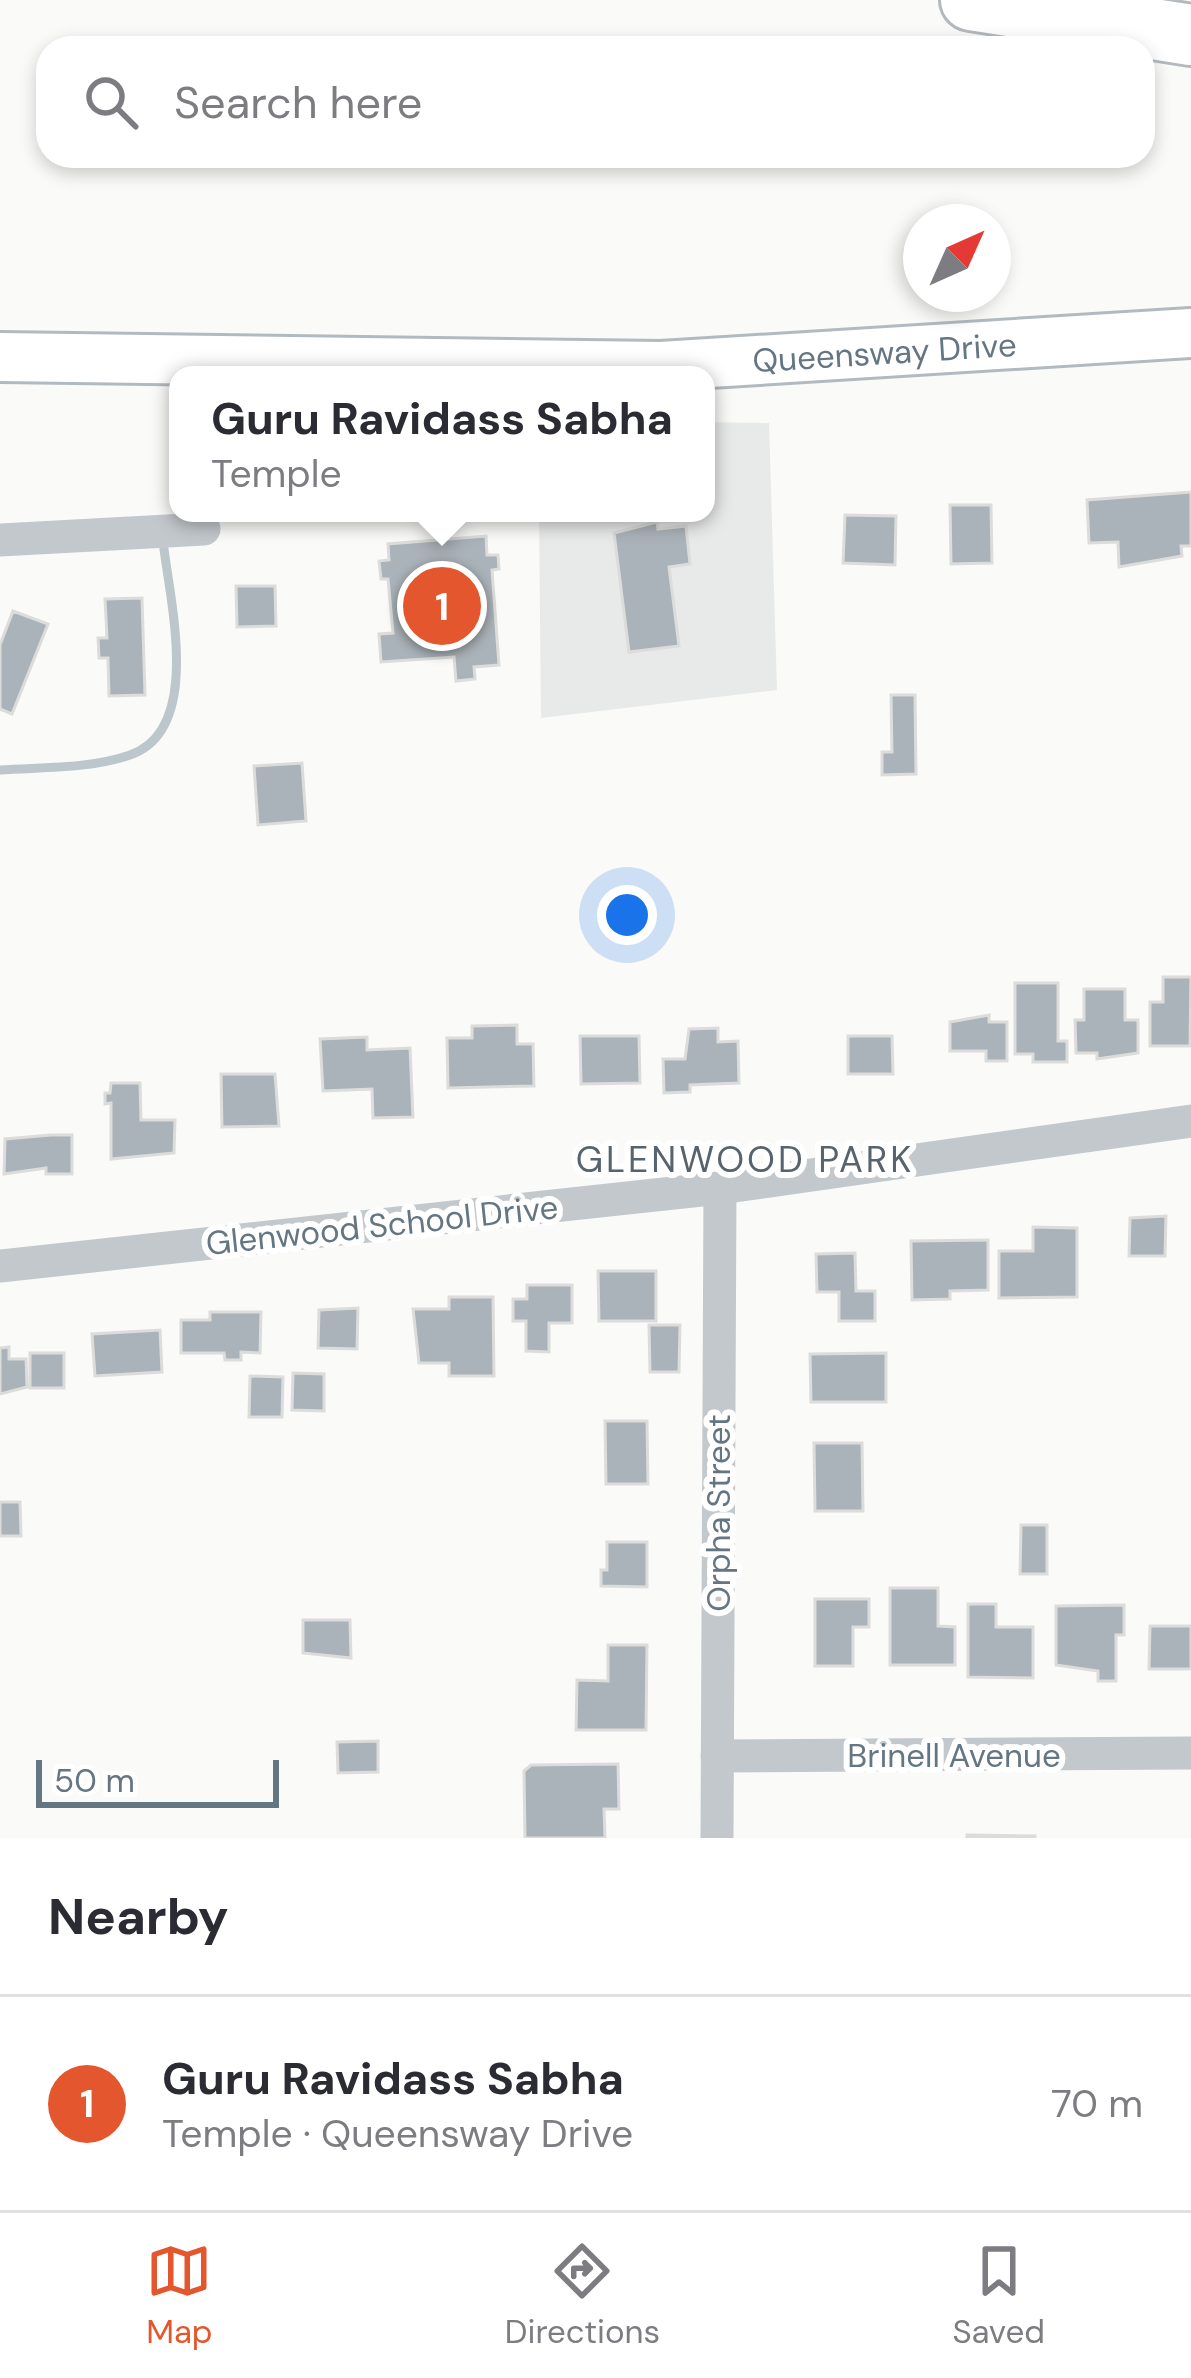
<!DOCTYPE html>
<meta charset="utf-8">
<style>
:root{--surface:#fff;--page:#f2f2f3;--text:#2b2b33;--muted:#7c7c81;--line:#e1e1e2;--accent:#e4572e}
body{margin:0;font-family:"DM Sans",sans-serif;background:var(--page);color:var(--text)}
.compass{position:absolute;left:903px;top:204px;width:108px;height:108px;border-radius:50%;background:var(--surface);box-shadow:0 6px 18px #0003;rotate:45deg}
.scale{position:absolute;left:36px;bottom:30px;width:243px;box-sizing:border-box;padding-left:12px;border:6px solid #657683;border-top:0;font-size:33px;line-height:42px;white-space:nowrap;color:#657683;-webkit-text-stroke:9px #fff;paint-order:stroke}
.you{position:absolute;left:627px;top:915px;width:42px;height:42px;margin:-30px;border:9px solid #fff;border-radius:50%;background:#1a73e8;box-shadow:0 0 0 18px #1a73e833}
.badge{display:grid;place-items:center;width:78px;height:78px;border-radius:50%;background:var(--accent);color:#fff;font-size:39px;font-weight:700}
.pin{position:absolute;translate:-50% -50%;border:6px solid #fff;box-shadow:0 3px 12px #0006}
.popup{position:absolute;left:169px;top:366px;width:546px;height:156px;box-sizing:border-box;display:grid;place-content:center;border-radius:24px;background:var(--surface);filter:drop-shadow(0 3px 9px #0005);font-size:39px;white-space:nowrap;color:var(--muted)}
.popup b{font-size:45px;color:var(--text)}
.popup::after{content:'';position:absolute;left:50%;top:100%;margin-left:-24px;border:24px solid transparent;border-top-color:var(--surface)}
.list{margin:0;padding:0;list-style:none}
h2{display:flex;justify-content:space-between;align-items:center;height:156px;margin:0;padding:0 48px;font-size:51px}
h2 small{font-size:39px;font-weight:400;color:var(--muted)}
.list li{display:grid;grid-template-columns:78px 1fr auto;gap:36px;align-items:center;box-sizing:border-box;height:216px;padding:0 48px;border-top:3px solid var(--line)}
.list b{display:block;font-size:45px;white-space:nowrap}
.list p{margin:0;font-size:39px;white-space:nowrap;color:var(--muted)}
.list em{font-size:39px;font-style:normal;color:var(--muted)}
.icon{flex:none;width:66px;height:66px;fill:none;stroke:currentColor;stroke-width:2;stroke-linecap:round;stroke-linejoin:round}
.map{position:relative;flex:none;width:1191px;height:1838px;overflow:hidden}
.search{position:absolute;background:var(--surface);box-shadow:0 6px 18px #0003;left:36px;right:36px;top:36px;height:132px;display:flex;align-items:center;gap:30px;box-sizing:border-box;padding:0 42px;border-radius:36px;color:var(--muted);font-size:45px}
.sheet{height:372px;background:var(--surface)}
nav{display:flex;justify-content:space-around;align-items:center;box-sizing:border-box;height:168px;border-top:3px solid var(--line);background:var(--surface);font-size:33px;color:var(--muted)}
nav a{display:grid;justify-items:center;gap:6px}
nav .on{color:var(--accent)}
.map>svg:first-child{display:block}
</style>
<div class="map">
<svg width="1191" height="1838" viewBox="0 0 1191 1838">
<rect width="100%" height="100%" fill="#fafaf8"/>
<!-- built -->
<path fill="#e8e9e9" d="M706,422l63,1 8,267 -236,28 -2,-205h167z"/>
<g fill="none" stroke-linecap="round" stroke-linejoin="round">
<!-- stream -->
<path stroke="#bbc7cb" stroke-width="9" d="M0,770c41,-3 90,-1 130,-15 74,-25 39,-157 33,-214"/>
</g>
<!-- building -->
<path fill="#aab3b9" stroke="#dcdcda" stroke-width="3" d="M1191,492v54h-10l1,10 -63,11 -1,-25 -29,1 -2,-43z
M950,505h41l1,58 -41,1z
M845,515l51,1 -1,49 -52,-2z
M657,522l1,7 28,-3 4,38 -21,3 10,79 -50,6 -15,-119z
M486,536l1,19h11l1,14 -7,1 7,95 -25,2 1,12 -19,2 -2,-24 -73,5 -2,-28 14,-1 -5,-54h-7l-2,-18 10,-1 -1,-16z
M236,586h39l1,40 -39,1z
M142,598l3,97 -36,1 -1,-38h-9l-1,-20h9l-2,-39z
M13,611l35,13 -36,90 -12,-5v-64z
M891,695h24l1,79 -34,1v-23h10z
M302,763l4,58 -48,4 -4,-59z
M1163,977h28l-1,69h-40v-44h13z
M1015,983h43v58h9v21h-34v-8h-18z
M1084,989h41v31h13v33l-41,6v-6h-21l-1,-33h9z
M989,1015v7h18v39h-21v-10h-36v-29z
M517,1025v19h16l1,42 -86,2 -1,-50h25v-12z
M718,1028v14l20,-1 1,42 -49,2v7l-26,1 -1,-34h22l4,-30z
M580,1036h59l1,47 -59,1z
M848,1036h44l1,38h-45z
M367,1037v13l43,-2 3,69 -40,1 -1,-29 -49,2 -3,-52z
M221,1074h54l4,52 -57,1z
M111,1083h29l1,37h34l-1,33 -63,6v-56l-6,1v-11h5z
M51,1135h21v39h-26v-6l-42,6 1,-35z
M1166,1216l-1,40h-36l1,-38z
M1033,1227l44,1v69l-78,1v-47h34z
M988,1240v50l-38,1v8l-38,1 -1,-59z
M855,1253l1,38h19v30h-36v-29h-22l-1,-38z
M598,1271h58v50h-57z
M527,1285h45v38h-23v29l-23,-1v-30h-13v-22h14z
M449,1297h44l1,79h-45v-13h-30l-6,-54h36z
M358,1308l-1,41 -39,-1 1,-38z
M210,1312h51l-1,41 -19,-1v8h-16l-1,-7h-43v-33h29z
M649,1325h31l-1,47h-29z
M160,1330l2,42 -67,4 -3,-42z
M9,1347v12h17l1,28 -27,7v-46z
M30,1353h34v35h-34z
M886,1353v49h-75l-1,-48z
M293,1373l31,1v37l-32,-1z
M250,1376l33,1 -1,40h-33z
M605,1421h42l1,63h-42z
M814,1443h48l1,68h-48z
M0,1502h20l1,34h-21z
M1021,1525h26v49h-27z
M607,1542h40v45l-46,-1v-16h6z
M890,1588h48v38l17,1v38h-65z
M815,1599h54v28h-16v39h-38z
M968,1604h28v23h37v51l-65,-1z
M1124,1605v30h-8v46h-18v-10l-42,-6v-59z
M303,1620h47l1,38 -48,-5z
M1150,1626h41v43h-42z
M608,1645h39l-1,85h-70l1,-50 31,1z
M378,1741v31l-40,1 -1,-31z
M618,1764l1,45h-15l1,29h-80l-1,-67 7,-6z
M967,1835l68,1v2h-68z"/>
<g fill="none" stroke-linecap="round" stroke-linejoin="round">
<defs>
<g id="secondary">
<path id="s1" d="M0,357l661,9 530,-33"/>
</g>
<path id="highway" d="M971,0l220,35"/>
</defs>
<!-- secondary casing -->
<use href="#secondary" stroke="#b3babf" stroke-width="54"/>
<!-- highway casing -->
<use href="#highway" stroke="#b4b9bd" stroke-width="66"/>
<!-- street -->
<path stroke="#c3c8cc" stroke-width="33" d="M0,540l204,-11
M0,1266l720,-78 471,-67
M717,1756l474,-3
M717,1838l3,-650"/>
<!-- secondary -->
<use href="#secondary" stroke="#fff" stroke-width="48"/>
<!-- highway -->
<use href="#highway" stroke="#fff" stroke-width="60"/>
</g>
<g text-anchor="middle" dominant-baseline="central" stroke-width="12" stroke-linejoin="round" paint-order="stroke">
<!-- street labels -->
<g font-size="33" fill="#657683" stroke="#fff">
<text stroke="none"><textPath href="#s1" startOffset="885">Queensway Drive</textPath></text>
<text transform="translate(382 1225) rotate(-6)">Glenwood School Drive</text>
<text transform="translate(718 1513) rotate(-90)">Orpha Street</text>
<text x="954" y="1755">Brinell Avenue</text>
</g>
<!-- neighbourhood labels -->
<g font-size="36" letter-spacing="3" fill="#57646e" stroke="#fff">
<text x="745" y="1159">GLENWOOD PARK</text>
</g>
</g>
</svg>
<svg class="compass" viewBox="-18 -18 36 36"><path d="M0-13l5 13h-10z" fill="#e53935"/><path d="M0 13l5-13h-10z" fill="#7c7c81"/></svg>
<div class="scale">50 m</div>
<div class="you"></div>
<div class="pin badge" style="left:442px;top:606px">1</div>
<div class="popup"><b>Guru Ravidass Sabha</b>Temple</div>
<div class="search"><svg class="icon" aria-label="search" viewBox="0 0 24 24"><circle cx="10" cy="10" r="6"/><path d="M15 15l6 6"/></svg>Search here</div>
</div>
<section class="sheet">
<h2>Nearby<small></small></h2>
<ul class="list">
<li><span class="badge">1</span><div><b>Guru Ravidass Sabha</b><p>Temple · Queensway Drive</p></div><em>70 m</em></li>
</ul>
</section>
<nav>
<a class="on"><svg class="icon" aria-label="map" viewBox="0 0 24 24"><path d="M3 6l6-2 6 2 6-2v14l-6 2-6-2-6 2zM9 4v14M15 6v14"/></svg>Map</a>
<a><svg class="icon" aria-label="directions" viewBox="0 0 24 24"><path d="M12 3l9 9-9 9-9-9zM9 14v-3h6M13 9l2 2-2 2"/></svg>Directions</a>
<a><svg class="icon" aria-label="saved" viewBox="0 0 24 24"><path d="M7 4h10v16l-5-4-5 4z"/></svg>Saved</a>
</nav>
